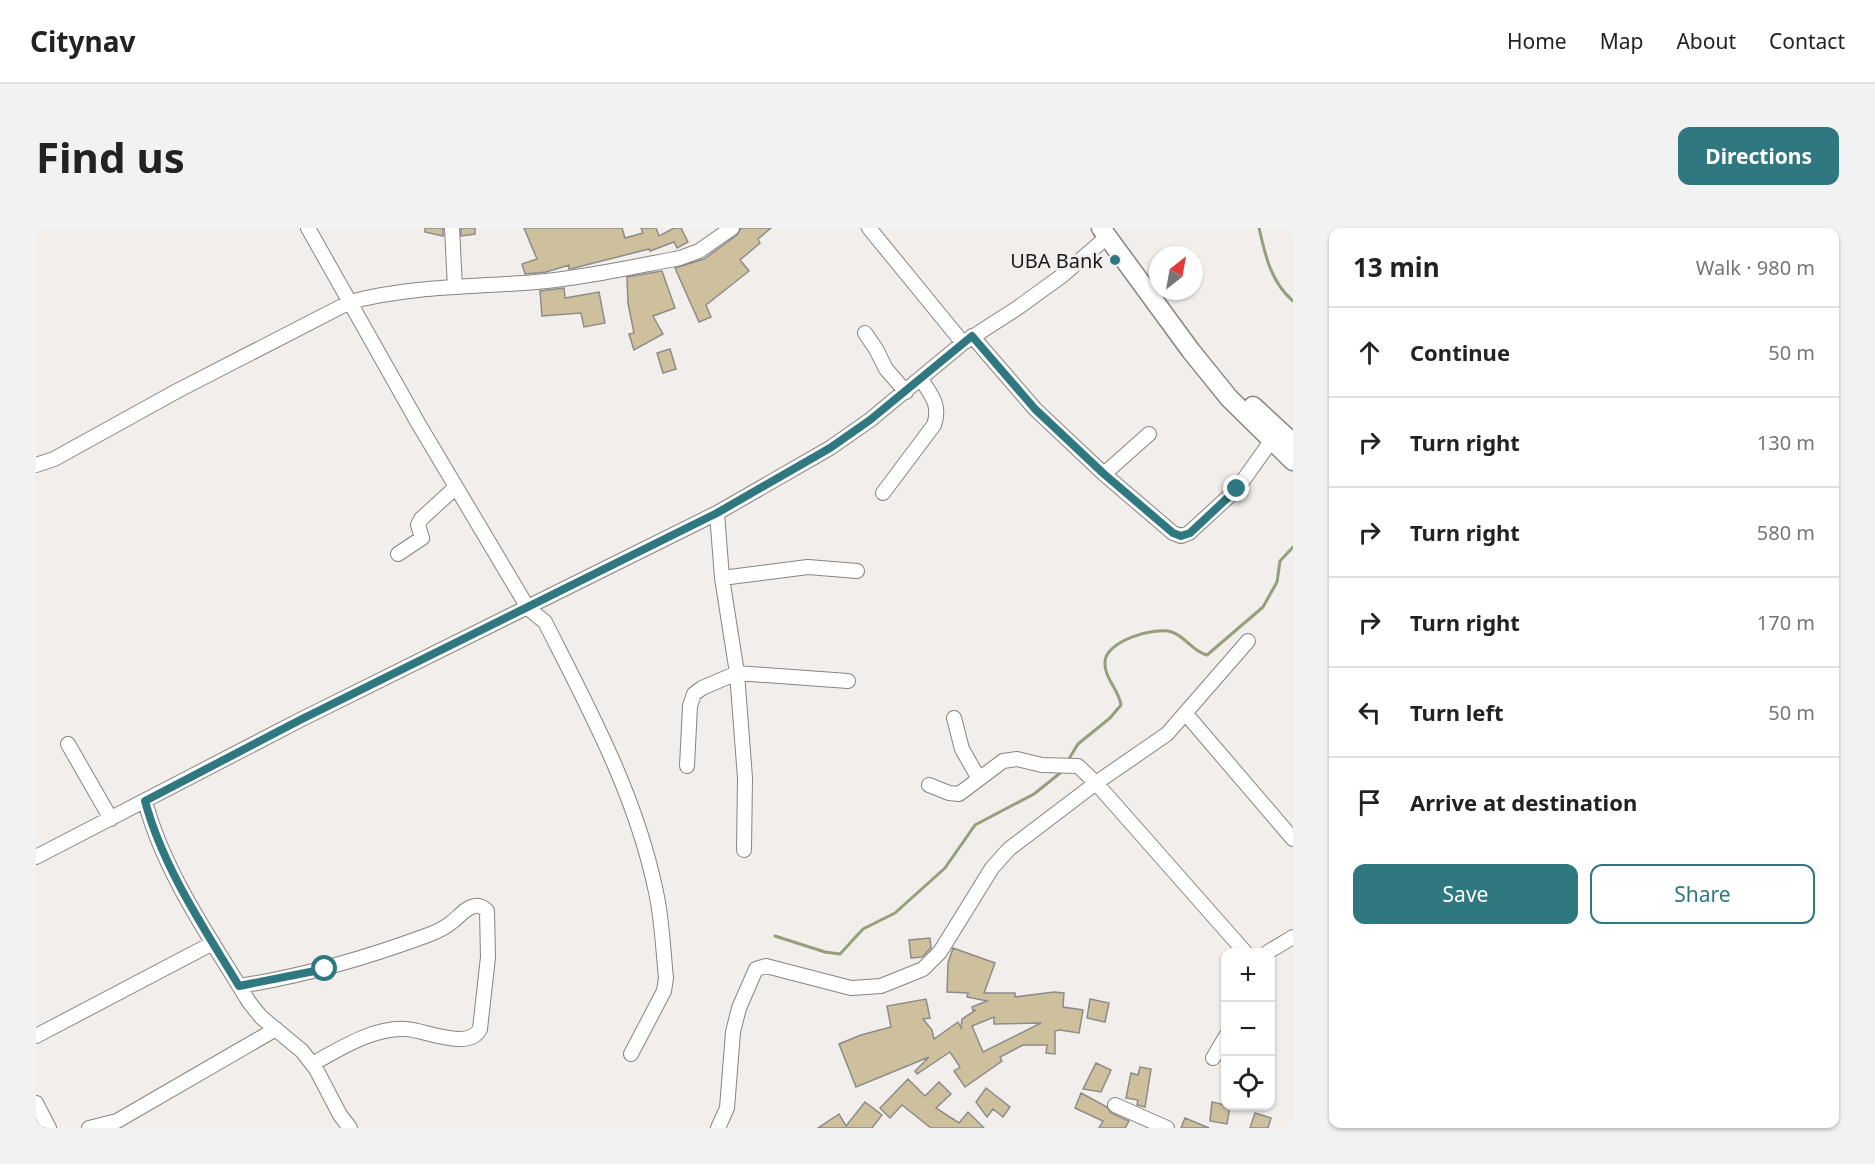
<!DOCTYPE html>
<meta charset="utf-8">
<style>
:root{--surface:#fff;--page:#f2f2f2;--text:#222;--muted:#767676;--line:#e0e0e0;--accent:#2f7880}
body{margin:0;font-family:"Noto Sans",sans-serif;background:var(--page);color:var(--text)}
.controls{position:absolute;right:18px;bottom:18px;display:grid;overflow:hidden;border-radius:12px;box-shadow:0 2px 4px #0004}
.controls button{width:54px;height:54px;display:grid;place-items:center;padding:0;border:0;border-bottom:2px solid var(--line);background:var(--surface);color:var(--text);font:30px sans-serif}
.compass{position:absolute;left:1113px;top:18px;width:54px;height:54px;border-radius:50%;background:var(--surface);box-shadow:0 2px 4px #0004;rotate:31deg}
.stop{position:absolute;width:18px;height:18px;margin:-14px;border:4px solid #2f7880;border-radius:50%;background:#fff}
.stop.end{background:#2f7880;border-color:#fff;box-shadow:0 2px 6px #0008}
.list{margin:0;padding:0;list-style:none}
h2{display:flex;justify-content:space-between;align-items:center;height:78px;margin:0;padding:0 24px;font-size:26px}
h2 small{font-size:20px;font-weight:400;color:var(--muted)}
.list li{display:grid;grid-template-columns:39px 1fr auto;gap:18px;align-items:center;box-sizing:border-box;height:90px;padding:0 24px;border-top:2px solid var(--line)}
.list b{display:block;font-size:22px;white-space:nowrap}
.list em{font-size:20px;font-style:normal;color:var(--muted)}
.actions{display:flex;gap:12px;padding:18px 24px}
.actions a{flex:1;padding:14px 0;border:2px solid var(--accent);border-radius:12px;text-align:center;font-size:21px;color:var(--accent)}
.actions .main{background:var(--accent);color:#fff}
.icon{flex:none;width:33px;height:33px;fill:none;stroke:currentColor;stroke-width:2;stroke-linecap:round;stroke-linejoin:round}
.map{position:relative;flex:none;width:1257px;height:900px;overflow:hidden;border-radius:12px}
header{display:flex;align-items:center;gap:36px;box-sizing:border-box;height:84px;padding:0 30px;background:var(--surface);border-bottom:2px solid var(--line)}
header strong{font-size:28px}
nav{display:flex;gap:33px;margin-inline-start:auto;font-size:21px}
.intro{display:flex;align-items:center;justify-content:space-between;box-sizing:border-box;height:144px;padding:0 36px}
h1{margin:0;font-size:42px}
.button{padding:15px 27px;border-radius:12px;background:var(--accent);color:#fff;font-size:21px;font-weight:700}
main{display:flex;gap:36px;padding:0 36px}
aside{flex:1;background:var(--surface);border-radius:12px;box-shadow:0 2px 4px #0004}
.map>svg:first-child{display:block}
</style>
<header>
<strong>Citynav</strong>
<nav><a>Home</a><a>Map</a><a>About</a><a>Contact</a></nav>
</header>
<div class="intro"><h1>Find us</h1><a class="button">Directions</a></div>
<main>
<div class="map">
<svg width="1257" height="900" viewBox="0 0 1257 900">
<rect width="100%" height="100%" fill="#f1eeec"/>
<g fill="none" stroke-linecap="round" stroke-linejoin="round">
<!-- stream -->
<path stroke="#969e7b" stroke-width="3" d="M1223,0c6,27 12,54 34,73
M1031,534l11,-18 32,-26 11,-13c-2,-15 -17,-27 -16,-43 0,-21 51,-36 67,-30 14,5 21,20 35,23l56,-48 14,-25 3,-21 13,-14
M739,708l50,16 15,2 23,-25 32,-16 50,-45 30,-43 59,-31 25,-20 3,-4"/>
</g>
<!-- building -->
<path fill="#cec09c" stroke="#8d8c89" stroke-width="1.5" fill-rule="evenodd" d="M389,0h18v8l-18,-4z
M425,0h14v6l-14,2z
M488,0h98l3,10 18,-5 -2,-5h15l3,8 15,-8h7l7,14 -11,6 -3,-6 -24,9 -1,-2 -75,19 -5,1v-4l-23,7 -21,2 -3,-10 15,-5z
M705,0h30l-13,11 2,4 -20,17 9,11 -43,34 5,12 -12,5 -24,-54 29,-9 33,-24z
M626,43l13,37 -22,8 10,18 -29,16 -5,-16 5,-1 -6,-30 -1,-26z
M528,60l1,10 34,-6 6,31 -21,4 -3,-14 -39,3 -2,-25z
M634,121l6,20 -13,4 -6,-20z
M894,710l1,10 -9,9 -11,1 -2,-18z
M917,720l42,15 -11,30h31v4l39,-5 10,1 -1,14 20,3 -4,23 -19,-3 -5,1v23l-9,-1 1,-8h-24l-23,12 2,4 -37,26 -11,-16 6,-4 -10,-15 -33,22 -2,-3 14,-14 -73,30 -17,-43 22,-9 30,-8 -4,-21 39,-7 4,19 -7,1 9,11 2,9 24,-17 3,6 1,-9 14,-9 -3,1 -1,-4 15,-6 -20,-4 1,-4 -21,-1 1,-29zM958,789v7l47,-1 -58,29 -11,-26z
M1054,771l19,4 -4,19 -18,-4z
M1060,835l15,7 -10,22 -18,-3z
M1104,839l11,2 -6,38 -8,-2 1,-5 -12,-2 5,-25 7,2z
M872,851l17,17 14,-14 12,12 -15,14 23,15 9,-11 16,16h-53l-29,-23 -12,13 -10,-10z
M950,860l24,19 -7,10 -10,-8 -6,8 -11,-15z
M1045,865l26,14 4,6 18,8 -4,7h-26l4,-7 -28,-13z
M829,874l17,13 -10,13h-54l21,-14 7,12z
M1176,874l18,4 -3,18 -17,-3z
M1219,885l16,5 -3,10h-18z
M1149,890l24,10h-28z"/>
<g fill="none" stroke-linecap="round" stroke-linejoin="round">
<defs>
<path id="street" d="M272,0l110,195 110,185 17,14c44,87 91,173 111,270 6,27 7,57 10,86l-2,13 -33,63
M416,0l3,59
M833,0l94,115
M829,105l11,16 10,20 20,23
M936,108l63,73 69,65 69,59 8,3 8,-3 48,-44 34,-48
M0,237l18,-6 123,-68 173,-89c60,-16 124,-15 186,-20 48,-4 96,-15 144,-24l19,-7 33,-23
M1068,246l45,-40
M847,265l51,-68c7,-20 -3,-30 -13,-46
M681,285l5,65 15,95 8,105 -1,72
M362,326l24,-16 -4,-13 3,-6 35,-32
M686,350l86,-11 49,4
M1150,486l107,125
M918,490l8,31 17,30
M32,516l43,75
M651,538l3,-60 4,-12 8,-6 35,-15 111,8
M893,557l20,8 10,1 44,-33 14,-2 25,6 36,1 18,17 149,169
M109,573c19,72 66,138 104,201l12,15 41,34 14,18 24,46 10,13
M0,629l264,-137 417,-207 113,-65 40,-28 93,-77 53,-34 47,-34 44,-38
M1232,724l25,-15
M203,758c65,-10 127,-28 189,-51 8,-3 17,-7 24,-13 7,-5 14,-15 23,-16 5,-1 8,1 12,5l1,46 -8,72c-11,22 -55,1 -74,0 -33,-2 -66,20 -94,35
M0,808l177,-93
M1177,830l13,-22
M0,875l13,25
M1079,877l52,23
M53,900l28,-7 159,-92
M682,900l9,-20 6,-76 6,-24 17,-39 10,-3 85,22 30,-2 42,-17 17,-17 52,-84 17,-19 87,-66 71,-49 81,-93"/>
<path id="secondary" d="M1065,0l90,123 38,47 64,63
M1217,178l40,37"/>
</defs>
<!-- street casing -->
<use href="#street" stroke="#878482" stroke-width="16"/>
<!-- secondary casing -->
<use href="#secondary" stroke="#878482" stroke-width="21"/>
<!-- street -->
<use href="#street" stroke="#fff" stroke-width="14"/>
<!-- secondary -->
<use href="#secondary" stroke="#fff" stroke-width="18"/>
</g>
<g fill="none" stroke-linecap="round" stroke-linejoin="round">
<!-- route -->
<path stroke="#2f7880" stroke-width="8" d="M289,741l-86,17c-35,-58 -76,-118 -94,-185l155,-81 417,-207 113,-65 40,-28 102,-84 63,73 69,65 69,59 8,3 9,-3 47,-44"/>
</g>
<!-- markers -->
<circle fill="#2f7880" stroke="#f1eeec" stroke-width="2" cx="1079" cy="32" r="6"/>
<g text-anchor="middle" dominant-baseline="central" stroke-width="6" stroke-linejoin="round" paint-order="stroke">
<!-- poi labels -->
<g font-size="20" fill="#1a1919" stroke="#f1eeec" text-anchor="end">
<text x="1067" y="32">UBA Bank</text>
</g>
</g>
</svg>
<div class="controls">
<button>+</button>
<button>−</button>
<button><svg class="icon" aria-label="locate" viewBox="0 0 24 24"><circle cx="12" cy="12" r="6"/><path d="M12 2v4M12 18v4M2 12h4M18 12h4"/></svg></button>
</div>
<svg class="compass" viewBox="-18 -18 36 36"><path d="M0-13l5 13h-10z" fill="#e53935"/><path d="M0 13l5-13h-10z" fill="#767676"/></svg>
<div class="stop" style="left:289px;top:741px"></div>
<div class="stop end" style="left:1201px;top:261px"></div>
</div>
<aside>
<h2>13 min<small>Walk · 980 m</small></h2>
<ul class="list">
<li><svg class="icon" aria-label="ahead" viewBox="0 0 24 24"><path d="M12 20V5M6 11l6-6 6 6"/></svg><div><b>Continue</b></div><em>50 m</em></li>
<li><svg class="icon" aria-label="right" viewBox="0 0 24 24"><path d="M7 20v-9h11M14 6l5 5-5 5"/></svg><div><b>Turn right</b></div><em>130 m</em></li>
<li><svg class="icon" aria-label="right" viewBox="0 0 24 24"><path d="M7 20v-9h11M14 6l5 5-5 5"/></svg><div><b>Turn right</b></div><em>580 m</em></li>
<li><svg class="icon" aria-label="right" viewBox="0 0 24 24"><path d="M7 20v-9h11M14 6l5 5-5 5"/></svg><div><b>Turn right</b></div><em>170 m</em></li>
<li><svg class="icon" aria-label="left" viewBox="0 0 24 24"><path d="M17 20v-9H6M10 6l-5 5 5 5"/></svg><div><b>Turn left</b></div><em>50 m</em></li>
<li><svg class="icon" aria-label="arrive" viewBox="0 0 24 24"><path d="M6 21V4h12l-3 4 3 4H6"/></svg><div><b>Arrive at destination</b></div></li>
</ul>
<div class="actions"><a class="main">Save</a><a>Share</a></div>
</aside>
</main>
